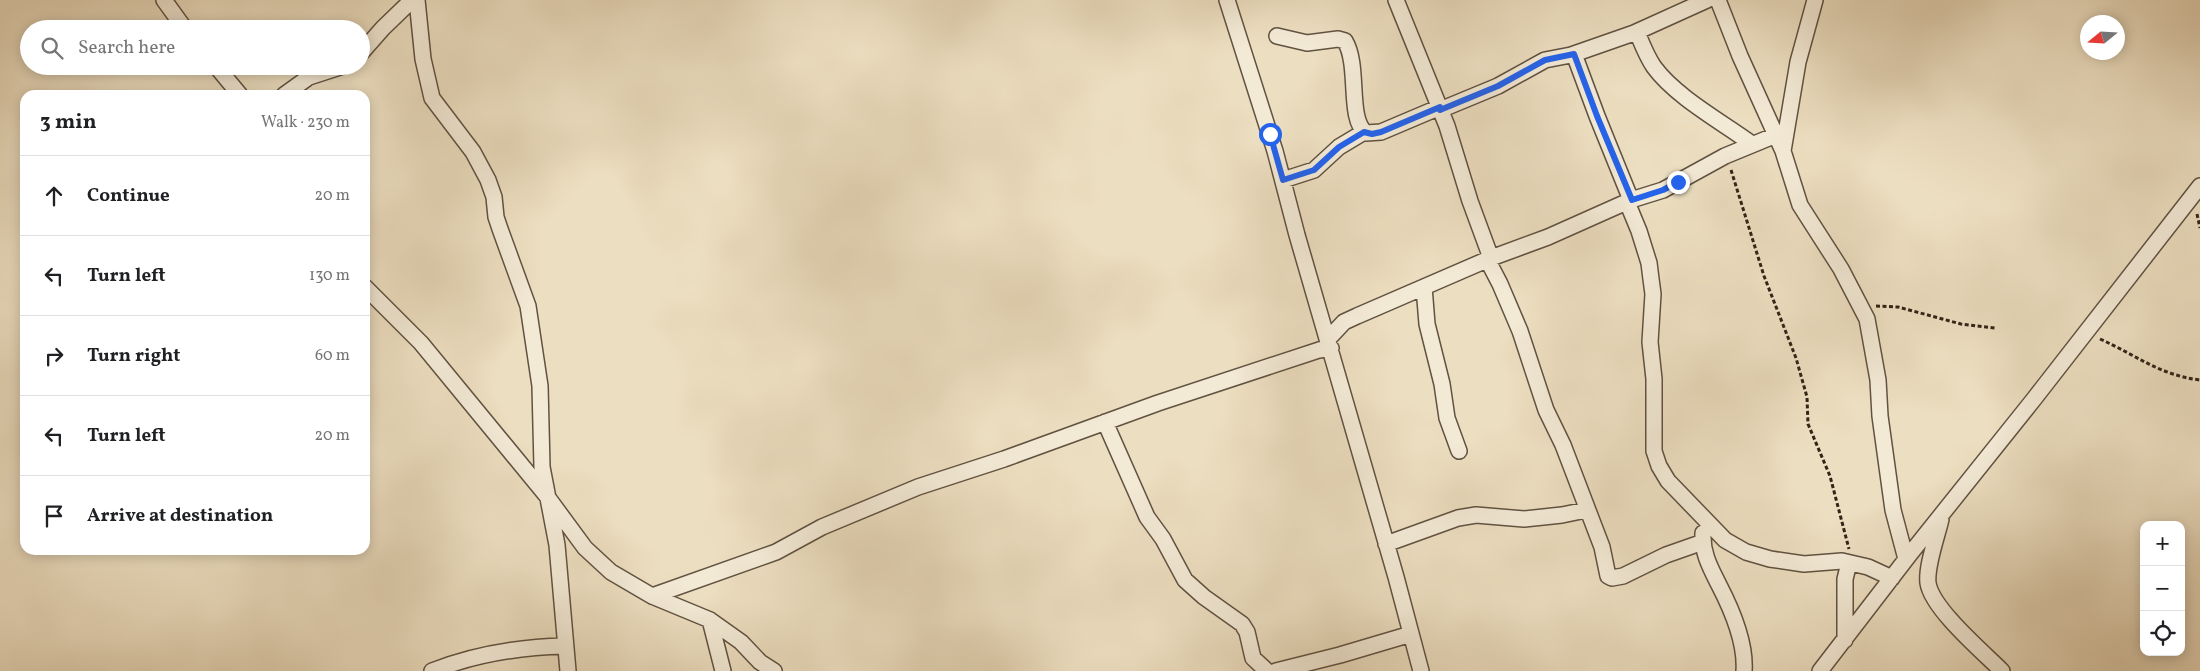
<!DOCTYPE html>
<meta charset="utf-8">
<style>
:root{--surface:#fff;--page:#f2f2f2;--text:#202124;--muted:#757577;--line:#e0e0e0}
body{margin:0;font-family:Vollkorn,serif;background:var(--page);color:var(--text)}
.controls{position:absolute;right:15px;bottom:15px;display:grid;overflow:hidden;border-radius:10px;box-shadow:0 2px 12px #0003}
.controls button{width:45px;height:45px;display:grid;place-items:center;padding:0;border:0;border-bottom:1px solid var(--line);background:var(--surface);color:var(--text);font:25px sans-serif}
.compass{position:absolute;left:2080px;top:15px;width:45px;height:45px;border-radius:50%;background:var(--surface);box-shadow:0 2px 12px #0003;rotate:252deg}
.stop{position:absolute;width:15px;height:15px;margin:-11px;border:4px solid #2563eb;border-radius:50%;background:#fff}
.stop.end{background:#2563eb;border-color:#fff;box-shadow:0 1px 5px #0008}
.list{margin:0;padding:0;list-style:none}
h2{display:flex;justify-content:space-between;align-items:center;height:65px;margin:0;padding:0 20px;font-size:21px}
h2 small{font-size:16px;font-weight:400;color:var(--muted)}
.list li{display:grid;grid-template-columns:32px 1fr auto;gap:15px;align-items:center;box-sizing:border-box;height:80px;padding:0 20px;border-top:1px solid var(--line)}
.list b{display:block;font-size:19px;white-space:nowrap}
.list em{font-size:16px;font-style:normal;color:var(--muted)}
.icon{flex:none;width:28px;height:28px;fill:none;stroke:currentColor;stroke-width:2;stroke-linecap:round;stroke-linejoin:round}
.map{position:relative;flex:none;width:2200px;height:671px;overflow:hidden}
.search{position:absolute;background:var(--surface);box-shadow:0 2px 12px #0003;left:20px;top:20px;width:350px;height:55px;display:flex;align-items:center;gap:12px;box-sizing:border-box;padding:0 18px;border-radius:28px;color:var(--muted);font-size:19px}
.panel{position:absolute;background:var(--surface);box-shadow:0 2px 12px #0003;left:20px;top:90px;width:350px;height:465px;border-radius:15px}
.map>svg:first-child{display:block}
</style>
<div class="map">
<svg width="2200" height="671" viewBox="0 0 2200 671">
<rect width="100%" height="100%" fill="#ecdec0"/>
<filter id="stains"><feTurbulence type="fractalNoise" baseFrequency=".004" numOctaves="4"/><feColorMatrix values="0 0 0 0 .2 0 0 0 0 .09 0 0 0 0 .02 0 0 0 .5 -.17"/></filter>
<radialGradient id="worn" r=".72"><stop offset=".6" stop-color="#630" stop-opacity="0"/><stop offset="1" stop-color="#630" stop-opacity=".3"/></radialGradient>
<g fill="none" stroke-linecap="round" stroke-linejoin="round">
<defs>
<path id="minor" d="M164,0l21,29
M417,0l6,59 9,39 41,54 15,28 6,17 2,20 4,12 28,77 12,80 2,81 15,78 11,126
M1227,0l48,151 22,84 99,342 25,94
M1396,0l51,126 23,75 21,57
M1718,0l22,56 43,95 17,54 41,64 26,50 11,61 2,36 13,94 13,49
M1637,32c5,12 10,25 17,35 22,30 68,55 98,77
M1277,36l30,7 31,-4 7,2c15,25 2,78 21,92l15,-1 59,-25
M361,53l22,-25 29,-28
M1574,54l23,62 34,84
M216,66l24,29
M284,95l25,-18 34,-11
M1440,110l58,-24 47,-26 26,-5 63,-22 73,-33
M1783,151l15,-89 17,-62
M1283,180l31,-10 25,-23 25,-15
M1627,202l12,29 10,32 2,16 2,15 -3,48 4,37v72l5,15 9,15 57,59 21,12 24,7 34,5 38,-3 26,6 24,11
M1487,259l13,25 20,47 26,79 17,35 39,102 6,29 4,2 11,-2 43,-21 37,-13
M365,287l56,56 125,152 39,53 26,24 41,24 58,24 31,22 19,20 14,9
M1424,287l3,37 15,60 5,34 12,33
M1328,339l16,-17 13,-6 134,-58 57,-21 83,-37 32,-10 62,-34 51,-21
M1105,422l42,95 16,22 22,41 19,17 38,27 5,8 6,26 14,13
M1941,519c-4,18 -15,47 -13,64 4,26 55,69 74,88
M1703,533c-1,20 7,34 16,52 13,25 27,57 25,86
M1386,544l72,-26 18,-3 48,4 38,-4 24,-5
M652,596l124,-44 46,-25 96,-40 86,-28 154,-56 161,-53 12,-2
M710,620l13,51
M1845,640v-61l4,-16
M432,671c43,-17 87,-24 133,-25
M1276,671l64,-16 71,-21
M1820,671l90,-117 124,-155 166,-213"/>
</defs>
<!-- minor casing -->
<use href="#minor" stroke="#615242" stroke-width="18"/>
<!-- path -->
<path stroke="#332418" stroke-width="3" stroke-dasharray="4 2.5" stroke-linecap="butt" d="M1731,170l33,106 32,82 11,39 1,27 22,52 19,73
M2197,214l3,14
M1876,306l22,1 63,17 34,4
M2100,339c36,16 59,36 100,41"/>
<!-- minor -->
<use href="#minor" stroke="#f3ead6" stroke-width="15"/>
</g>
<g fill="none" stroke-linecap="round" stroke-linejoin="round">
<!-- route -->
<path stroke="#2563eb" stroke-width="6" d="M1270,134l13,46 31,-10 25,-23 25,-15 8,2 9,-2 59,-25v3l58,-24 47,-26 29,-6 23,62 35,84 31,-10 15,-8"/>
</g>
<rect width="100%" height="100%" filter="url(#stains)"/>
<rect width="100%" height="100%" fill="url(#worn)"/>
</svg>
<div class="controls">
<button>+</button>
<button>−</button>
<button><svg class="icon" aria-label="locate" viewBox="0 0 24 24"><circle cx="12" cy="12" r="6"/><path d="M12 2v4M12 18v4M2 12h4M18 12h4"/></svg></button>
</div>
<svg class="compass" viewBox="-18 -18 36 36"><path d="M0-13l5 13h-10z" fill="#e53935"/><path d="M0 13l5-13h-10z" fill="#757577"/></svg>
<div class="stop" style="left:1270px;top:134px"></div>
<div class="stop end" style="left:1678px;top:182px"></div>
<div class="search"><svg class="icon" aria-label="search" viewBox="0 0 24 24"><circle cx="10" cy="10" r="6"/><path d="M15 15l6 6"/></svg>Search here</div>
<section class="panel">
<h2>3 min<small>Walk · 230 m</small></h2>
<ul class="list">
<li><svg class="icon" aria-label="ahead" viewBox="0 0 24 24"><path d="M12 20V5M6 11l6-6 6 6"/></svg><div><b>Continue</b></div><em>20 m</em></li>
<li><svg class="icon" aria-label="left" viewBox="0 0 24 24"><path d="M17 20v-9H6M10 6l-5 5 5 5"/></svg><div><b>Turn left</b></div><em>130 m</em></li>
<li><svg class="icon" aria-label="right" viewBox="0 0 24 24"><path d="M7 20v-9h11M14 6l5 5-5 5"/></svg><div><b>Turn right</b></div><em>60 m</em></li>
<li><svg class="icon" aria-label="left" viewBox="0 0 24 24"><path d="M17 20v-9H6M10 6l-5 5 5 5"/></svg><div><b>Turn left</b></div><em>20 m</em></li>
<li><svg class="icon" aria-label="arrive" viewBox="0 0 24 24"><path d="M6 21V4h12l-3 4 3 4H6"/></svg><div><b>Arrive at destination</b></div></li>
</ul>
</section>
</div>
